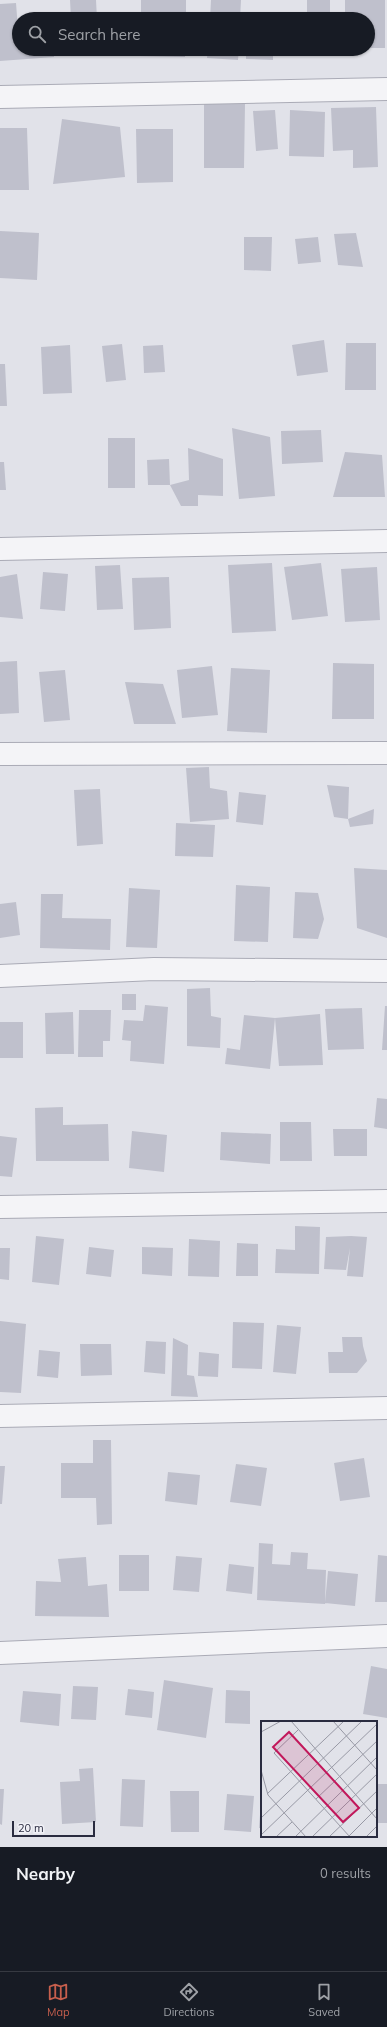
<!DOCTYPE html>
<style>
:root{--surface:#171b24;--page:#242831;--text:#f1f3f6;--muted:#9ea1a6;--line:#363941;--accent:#c75f4d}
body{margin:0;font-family:Mulish,sans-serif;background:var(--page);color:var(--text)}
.scale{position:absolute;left:12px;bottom:10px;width:83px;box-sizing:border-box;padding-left:4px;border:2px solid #2a2c40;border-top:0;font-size:11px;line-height:14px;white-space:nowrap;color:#2a2c40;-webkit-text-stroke:3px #f1f1f7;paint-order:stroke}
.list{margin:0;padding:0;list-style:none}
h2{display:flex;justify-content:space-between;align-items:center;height:52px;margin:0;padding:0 16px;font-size:17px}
h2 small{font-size:13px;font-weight:400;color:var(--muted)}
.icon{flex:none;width:22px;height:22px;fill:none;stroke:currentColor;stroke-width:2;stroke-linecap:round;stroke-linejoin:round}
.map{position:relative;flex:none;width:387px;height:1847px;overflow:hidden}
.search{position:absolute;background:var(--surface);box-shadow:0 1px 3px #0004;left:12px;right:12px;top:12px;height:44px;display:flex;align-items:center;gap:10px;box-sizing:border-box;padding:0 14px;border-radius:22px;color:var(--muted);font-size:15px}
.sheet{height:124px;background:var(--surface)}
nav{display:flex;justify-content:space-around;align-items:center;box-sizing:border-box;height:56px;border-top:1px solid var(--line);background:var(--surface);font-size:11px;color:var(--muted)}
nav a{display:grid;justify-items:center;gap:2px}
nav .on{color:var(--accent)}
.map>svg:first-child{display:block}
</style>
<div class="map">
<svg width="387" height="1847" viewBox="0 0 387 1847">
<rect width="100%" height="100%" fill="#e1e2e9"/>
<!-- building -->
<path fill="#bfc0cc" d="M70,0h26l1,19h-26z
M141,0h45v19h-45z
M211,0h30l-1,19h-30z
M307,0h23v19h-37v-3h14z
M345,0h40v48h-17v-29h-23z
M16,3l2,26 1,-1v21h34l1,8 -54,4v-57z
M247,16h27v3h-27z
M73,49h26v4l-26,1z
M140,49h45v8l-45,-1z
M208,49h31l-1,11 -31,-2z
M246,49h27v11l-27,-1z
M204,103l41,1 -1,64h-40z
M376,107l2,60 -25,1v-18l-20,1 -2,-43z
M275,110l3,39 -22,2 -3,-40z
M290,110l35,2 -1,45 -35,-1z
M62,119l58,8 5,50 -72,7z
M0,128h27l2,62h-29z
M136,129h37v53l-36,1z
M0,231l39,2 -2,47 -37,-2z
M356,233l7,34 -25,-2 -4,-31z
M244,237h28l-1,34 -27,-1z
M318,237l3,25 -23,2 -3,-25z
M324,340l4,32 -31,4 -5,-31z
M346,343h30v47h-31z
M122,344l4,36 -20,2 -4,-36z
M70,345l2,48 -29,1 -2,-47z
M163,345l2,27 -21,1 -1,-27z
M0,364h5l2,42h-7z
M232,428l38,9 5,59 -36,3z
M321,430l2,32 -41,2 -1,-33z
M108,438h27v50h-27z
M188,448l35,11v37l-25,-1v11h-17l-11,-21h-22l-1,-25 22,-1 1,26 19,-5z
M345,452l37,3 3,42h-52z
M0,462h4l2,28h-6z
M272,563l4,68 -44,2 -4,-68z
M321,563l7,53 -36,4 -8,-53z
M120,565l3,44 -26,1 -2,-44z
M377,567l3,53 -35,2 -4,-53z
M43,572l25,2 -3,37 -25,-2z
M17,574l6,45 -23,-2v-40z
M169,577l2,51 -37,2 -2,-52z
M17,661l2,52 -19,1v-52z
M333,663l41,1v55h-42z
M212,666l6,49 -36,3 -5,-48z
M231,668l39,2 -3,63 -40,-2z
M65,670l5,50 -26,2 -5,-50z
M125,682l38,2 13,40h-42z
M209,767l1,21 17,3 2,28 -39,3 -4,-54z
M327,785l22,2 -1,32 -14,-2z
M100,789l3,55 -26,2 -3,-56z
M239,792l27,3 -3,30 -27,-3z
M374,809l-1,15 -23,3 -2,-8z
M176,823l39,2 -2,32 -38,-1z
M354,868l33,2v68l-30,-10z
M236,885l34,2 -2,55 -34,-1z
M129,888l31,2 -3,58 -31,-1z
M295,892l23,1 6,26 -6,20 -25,-1z
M41,894h22l-1,24 49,1 -1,31 -70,-2z
M16,902l4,33 -20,3v-34z
M210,988l1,28 10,2 -1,30 -33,-2v-57z
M122,994h14v16h-14z
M145,1005l23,2 -4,57 -34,-3 1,-20 -9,-1 2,-20 19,1z
M385,1006h2v44h-5z
M362,1008l2,41 -36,1 -3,-41z
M79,1010h32l-1,31h-7v16h-25z
M73,1012l1,42h-28l-1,-41z
M320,1014l3,51 -44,1 -4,-48 -5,51 -45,-5 2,-16 13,2 4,-35 31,3z
M0,1022h23v36h-23z
M377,1098l10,1v30l-13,-2z
M63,1107v18l45,-1 1,37h-73l-1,-53z
M280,1122h31l1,39h-32z
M333,1129h34v27h-33z
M132,1131l35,4 -3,37 -35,-4z
M221,1132l50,2 -1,30 -50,-4z
M0,1136l17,2 -5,39 -12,-1z
M295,1226l25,1 -1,47 -44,-1 1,-24 19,1z
M36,1236l28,3 -5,46 -27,-3z
M351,1236l16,1 -4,40 -16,-1 3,-28 -4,22 -22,-1 2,-32z
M189,1239l31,2 -1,36 -31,-1z
M237,1243l21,1v32h-22z
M89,1247l25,3 -3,27 -25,-3z
M142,1247l31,1 -1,28 -30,-2z
M0,1248h10l-1,32 -9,-1z
M0,1321l26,3 -5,69 -21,-1z
M233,1322l31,1 -2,46 -30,-1z
M277,1325l24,2 -5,47 -23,-2z
M342,1337h20l1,9 4,15 -10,12h-28l-1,-21h15z
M173,1338l15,7 -1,30 7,1 4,21 -27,-1z
M146,1341l20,1 -1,32 -21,-2z
M80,1344h31l1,31 -31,1z
M39,1350l21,2 -2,26 -21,-2z
M199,1352l20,2 -1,23 -20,-1z
M93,1440h18l1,84 -15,1 -1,-27h-35v-35h32z
M364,1458l6,39 -30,4 -6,-38z
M236,1464l31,4 -6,38 -31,-4z
M0,1466h5l-3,38h-2z
M168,1472l32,3 -3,30 -32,-4z
M259,1543l14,1 -1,20 18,1 1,-13 17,1 -1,16 19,1 -1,34 -68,-4z
M119,1555h30v36h-30z
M378,1555l9,1v46h-12z
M176,1556l26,2 -3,34 -26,-2z
M86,1557l2,29 19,-2 2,33 -74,-1 1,-35 25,1 -3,-23z
M229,1564l25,3 -2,27 -26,-3z
M328,1571l30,3 -3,32 -30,-3z
M371,1666l16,3v49l-24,-4z
M164,1680l49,8 -7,50 -49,-8z
M73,1686l25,1 -2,33 -25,-1z
M128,1689l26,3 -2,26 -27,-3z
M226,1690l24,1v33l-25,-1z
M23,1691l38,3 -2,32 -39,-4z
M93,1768l3,54 -34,2 -2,-42 20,-1 -1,-12z
M122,1779l23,1 -2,47 -23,-1z
M376,1784h11v39h-11z
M0,1789h4l-2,36 -2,-1z
M170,1791h29v41h-28z
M227,1794l27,2 -3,36 -27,-2z
M261,1801h1v27h-3z"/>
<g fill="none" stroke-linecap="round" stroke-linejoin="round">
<defs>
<path id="street" d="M0,97l387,-8
M0,549l387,-8
M0,754l387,-1
M0,976l154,-7 233,2
M0,1207l387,-6
M0,1416l387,-8
M0,1653l387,-17"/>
</defs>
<!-- street casing -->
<use href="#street" stroke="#aaabb6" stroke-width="24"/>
<!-- street -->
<use href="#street" stroke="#f4f4f7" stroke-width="22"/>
</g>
<!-- overview -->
<g transform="translate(261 1721)">
<rect width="116" height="116" fill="#e1e2e9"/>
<path fill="none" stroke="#9899a5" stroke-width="1" d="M30,0l86,98M72,0l44,49M37,9l-24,23 76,84M0,11l20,-11M0,49l7,25 38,42M6,73l77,-73M55,78l61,-58M0,97l101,-97M0,114l116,-111M88,115l28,-28M15,116l16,-15M34,116l82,-80M51,116l65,-63M68,116l48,-46M105,116l11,-11"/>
<path fill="#c2185b" fill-opacity="0.15" stroke="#c2185b" stroke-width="2" d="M28,11l70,76 -16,14 -70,-75z"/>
<rect width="116" height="116" fill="none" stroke="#2a2c40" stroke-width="2"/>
</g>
</svg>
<div class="scale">20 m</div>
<div class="search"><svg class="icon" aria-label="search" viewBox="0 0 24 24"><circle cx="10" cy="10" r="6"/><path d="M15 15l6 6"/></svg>Search here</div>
</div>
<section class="sheet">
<h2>Nearby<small>0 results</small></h2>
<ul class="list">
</ul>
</section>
<nav>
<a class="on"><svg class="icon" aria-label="map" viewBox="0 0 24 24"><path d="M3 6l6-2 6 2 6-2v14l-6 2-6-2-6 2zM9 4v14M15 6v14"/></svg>Map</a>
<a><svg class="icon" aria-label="directions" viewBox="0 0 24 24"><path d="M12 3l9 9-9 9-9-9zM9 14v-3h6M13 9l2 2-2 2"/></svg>Directions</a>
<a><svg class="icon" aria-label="saved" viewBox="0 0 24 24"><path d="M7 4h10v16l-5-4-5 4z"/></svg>Saved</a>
</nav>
